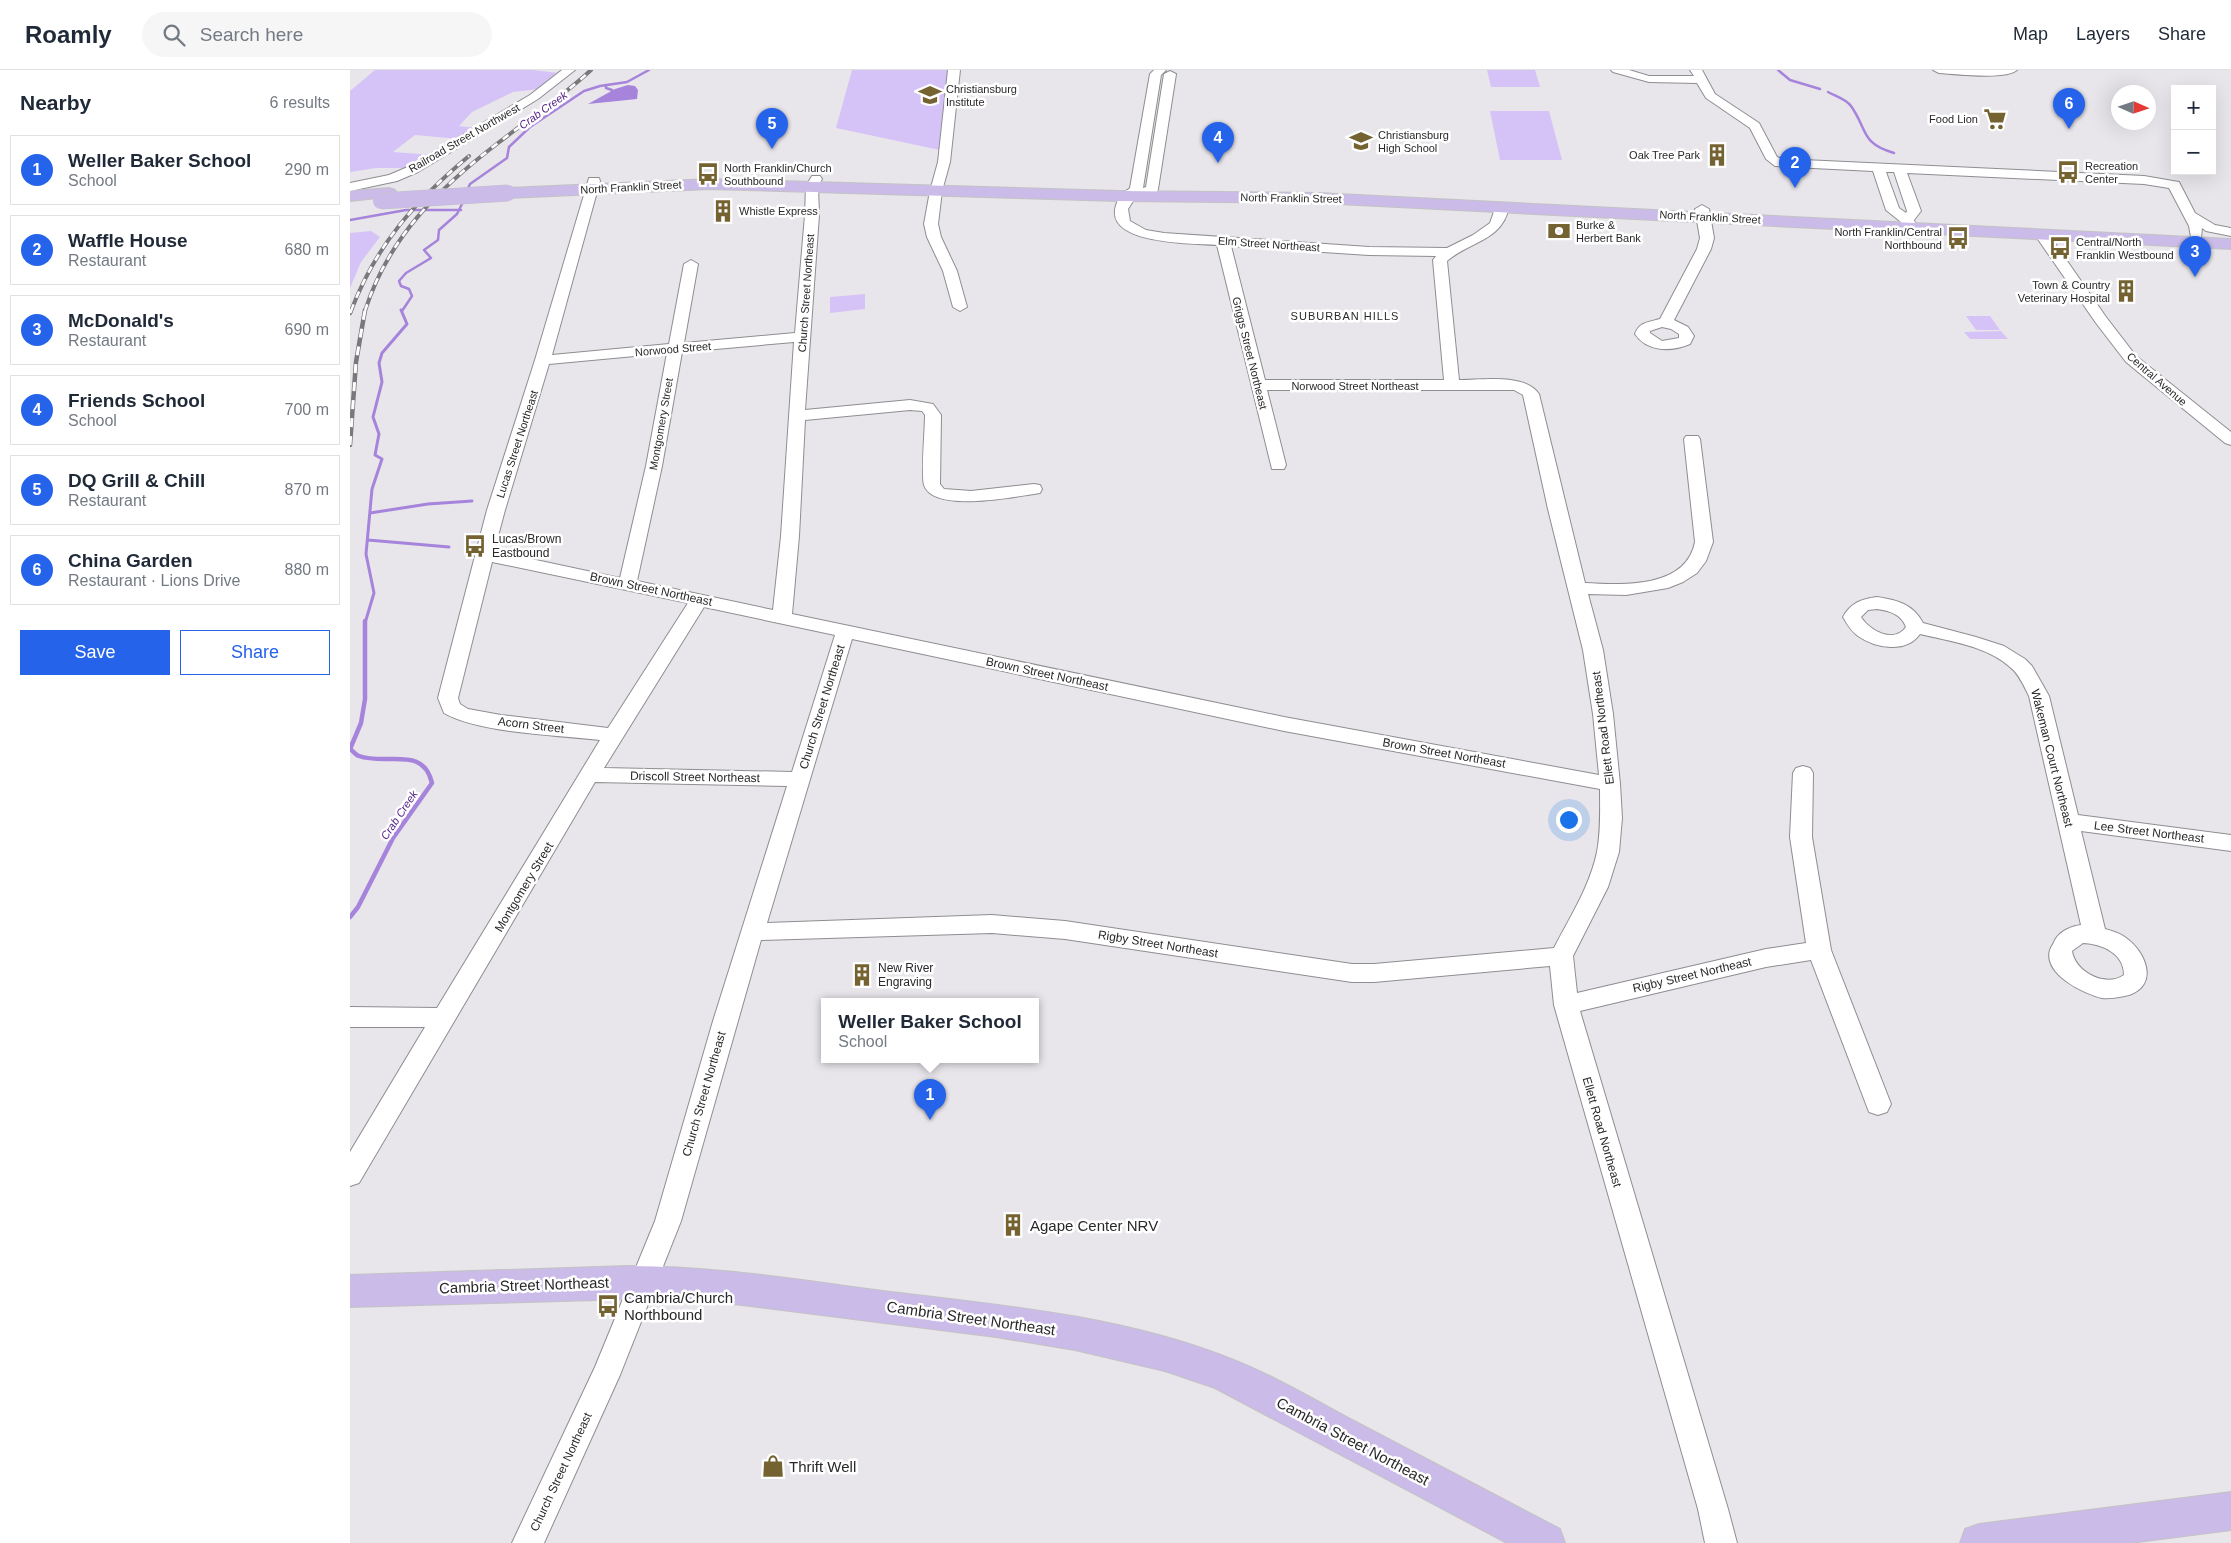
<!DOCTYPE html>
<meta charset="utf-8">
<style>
:root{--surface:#fff;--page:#f6f6f7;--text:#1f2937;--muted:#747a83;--line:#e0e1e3;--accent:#2563eb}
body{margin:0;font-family:Arial,sans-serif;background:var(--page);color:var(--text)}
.controls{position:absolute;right:15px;top:15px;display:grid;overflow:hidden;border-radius:0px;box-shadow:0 5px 20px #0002}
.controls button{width:45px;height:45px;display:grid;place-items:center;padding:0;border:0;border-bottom:1px solid var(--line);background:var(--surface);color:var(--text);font:25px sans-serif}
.compass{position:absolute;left:1761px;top:15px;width:45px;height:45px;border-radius:50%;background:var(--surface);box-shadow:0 5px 20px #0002;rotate:93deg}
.you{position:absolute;left:1218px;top:749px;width:18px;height:18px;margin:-12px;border:4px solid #fff;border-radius:50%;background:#1a73e8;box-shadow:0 0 0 8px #1a73e833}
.badge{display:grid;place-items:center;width:32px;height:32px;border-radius:50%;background:var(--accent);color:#fff;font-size:16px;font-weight:700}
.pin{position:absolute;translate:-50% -41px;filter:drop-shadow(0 1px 2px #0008)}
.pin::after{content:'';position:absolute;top:26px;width:18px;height:15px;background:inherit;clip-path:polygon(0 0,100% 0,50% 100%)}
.popup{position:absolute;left:471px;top:928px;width:218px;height:65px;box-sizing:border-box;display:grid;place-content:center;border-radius:0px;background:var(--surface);filter:drop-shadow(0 1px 4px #0005);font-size:16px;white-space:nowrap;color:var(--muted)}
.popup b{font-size:19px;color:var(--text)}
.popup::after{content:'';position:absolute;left:50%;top:100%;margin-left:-10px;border:10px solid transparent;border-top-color:var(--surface)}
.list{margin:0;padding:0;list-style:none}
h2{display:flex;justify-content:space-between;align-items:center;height:65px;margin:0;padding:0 20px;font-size:21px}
h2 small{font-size:16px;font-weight:400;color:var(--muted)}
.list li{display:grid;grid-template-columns:32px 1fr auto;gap:15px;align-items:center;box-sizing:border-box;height:70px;margin:0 10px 10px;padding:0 10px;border:1px solid var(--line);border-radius:0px}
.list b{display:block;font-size:19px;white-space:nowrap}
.list p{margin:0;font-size:16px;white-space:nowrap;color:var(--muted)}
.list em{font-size:16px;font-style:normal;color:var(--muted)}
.actions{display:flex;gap:10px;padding:15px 20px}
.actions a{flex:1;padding:11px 0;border:1px solid var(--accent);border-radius:0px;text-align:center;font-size:18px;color:var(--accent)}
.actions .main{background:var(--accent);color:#fff}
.icon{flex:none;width:28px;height:28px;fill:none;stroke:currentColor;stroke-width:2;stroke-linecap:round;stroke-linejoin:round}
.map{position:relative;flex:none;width:1881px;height:1473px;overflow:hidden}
header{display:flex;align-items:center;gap:30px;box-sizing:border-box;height:70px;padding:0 25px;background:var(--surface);border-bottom:1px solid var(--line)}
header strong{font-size:24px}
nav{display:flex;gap:28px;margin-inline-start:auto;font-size:18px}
.search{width:350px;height:45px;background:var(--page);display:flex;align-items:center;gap:12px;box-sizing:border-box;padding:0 18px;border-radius:28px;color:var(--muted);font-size:19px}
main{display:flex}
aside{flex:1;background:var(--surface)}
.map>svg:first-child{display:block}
</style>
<header>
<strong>Roamly</strong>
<div class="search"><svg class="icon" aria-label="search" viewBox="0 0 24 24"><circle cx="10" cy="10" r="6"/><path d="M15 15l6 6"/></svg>Search here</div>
<nav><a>Map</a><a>Layers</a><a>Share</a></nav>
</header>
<main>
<aside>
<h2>Nearby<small>6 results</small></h2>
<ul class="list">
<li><span class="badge">1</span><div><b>Weller Baker School</b><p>School</p></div><em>290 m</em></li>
<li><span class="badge">2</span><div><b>Waffle House</b><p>Restaurant</p></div><em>680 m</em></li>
<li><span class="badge">3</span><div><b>McDonald's</b><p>Restaurant</p></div><em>690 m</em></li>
<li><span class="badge">4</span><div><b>Friends School</b><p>School</p></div><em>700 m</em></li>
<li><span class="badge">5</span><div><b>DQ Grill &amp; Chill</b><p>Restaurant</p></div><em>870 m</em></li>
<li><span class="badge">6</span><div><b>China Garden</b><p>Restaurant · Lions Drive</p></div><em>880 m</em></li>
</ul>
<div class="actions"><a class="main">Save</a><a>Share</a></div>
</aside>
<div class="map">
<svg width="1881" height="1473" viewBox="0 0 1881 1473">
<rect width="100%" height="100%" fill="#e8e6eb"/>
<!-- green -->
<path fill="#d5c3f7" d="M25,0h158l26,3 -20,16 -26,3 -41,20 -13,14 19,2 -19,11 -44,-4 -22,17 40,3 -20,13h-37l-26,4v-81z
M502,0h96l-8,80 -104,-22z
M1137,0h48l5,17h-49z
M1140,41h59l13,49h-62z
M21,161l9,6 -19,25 -11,26v-55z
M515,224v15l-35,4v-16z
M1616,246h24l10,14h-24z
M1651,261l7,8h-38l-6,-7z"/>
<!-- water -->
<path fill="#a684db" d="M278,15l7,1 3,4 -1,9 -49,5 27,-15z"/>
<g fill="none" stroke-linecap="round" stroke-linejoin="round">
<!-- stream-far2 -->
<path stroke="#a684db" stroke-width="2.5" d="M1428,0l12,10 30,9
M256,15v3l6,2
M1478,22c7,4 18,7 23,14 17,24 9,37 43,47
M116,123l4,-9 37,-26 2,-11 21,-20 54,-36 16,-5 27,-4 22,-12
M0,150l56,-10h55
M52,241l10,-15 -3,-7 -8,-3 -2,-5 7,-8 25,-15 -7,-8 14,-10 1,-10 18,-16 7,-14"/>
<!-- stream-far1 -->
<path stroke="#a684db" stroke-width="3" d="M20,443l58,-9 44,-3
M18,470l81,7
M15,553l9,-30 -8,-39 6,-65 10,-30 -7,-4 4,-21 -6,-17 9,-35 -3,-19 3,-10 25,-29 -6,-14"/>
<!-- stream -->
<path stroke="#a684db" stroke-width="4.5" d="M0,847l8,-10 35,-69 39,-55c-9,-38 -45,-17 -73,-27 -3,-1 -6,-5 -9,-7l11,-26 4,-24v-78"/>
<defs>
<path id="minor" d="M212,0h13l-37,29 -120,73 -21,9 -47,10v-8l39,-8 21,-9 120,-71z
M598,0h12l-10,92 -8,29 -4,33 3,13 16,34 10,36 -7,4 -7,-4 -10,-36 -16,-34 -3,-13 6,-33 8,-29z
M804,0h12l-5,5 -18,113 3,-1 18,-113 6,-3 6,3 -18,115 -1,3 -22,6 -7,11 2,12 16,9 18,3 205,14 78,1 26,-13 17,-12 7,-20h10l2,3c-6,35 -39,35 -62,55l12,119c23,0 66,-7 80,14l46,189c37,2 101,6 110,-41l-11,-103 2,-3h12l2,3 13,103 -7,19 -9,12 -14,9 -15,6 -42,7 -38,-1 15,56 10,64 7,70 2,34 -3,34 -11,35 -35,69 4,37 189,-44 40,-6 -16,-106 3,-64 3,-5 7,-2 7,2 3,5 -1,64 19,113 60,154 -4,8 -9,3 -9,-3 -58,-152 -45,7 -186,44 148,498 9,34h-32l-7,-34 -144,-504 -4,-39 -176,16h-22l-287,-43 -73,-6 -231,7 -80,281 -61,154 -76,168h-32l83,-176 60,-146 58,-200 74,-235 -192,-4 -236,401 -9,3v-34l75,-125h-75v-20l87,1 163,-268c-42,-5 -122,-7 -156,-27l-6,-15 49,-188 48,-150 54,-182h10l1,3 -48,174 117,-11 15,-80 7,-4 7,4 -14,79 111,-10 10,-118 1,-29 6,-10h8l2,3 -4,7 1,29 -14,195 105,-10 23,4 8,11 -1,69 4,5 27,2 63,-7 6,1 2,4 -2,4 -6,1c-22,3 -101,19 -110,-9 -3,-11 1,-55 1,-70l-3,-4 -12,-1 -105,10 -6,116 -7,78 492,103 315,58 -6,-61 -10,-64 -35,-141 -25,-114 -9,-5h-247l19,75 -2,4h-12l-55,-224c-27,-2 -128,0 -96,-50 2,-3 6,-4 9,-7l20,-114zM881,176l138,9 67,1 -3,4 11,120h-179zM444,272l-13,194 -8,74 -136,-29 25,-115 20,-114zM317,283l-21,113 -26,112 -126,-27 11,-41 44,-146zM142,492l196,41 -80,125 -107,-13 -33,-6 -8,-5 -2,-6zM354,537l131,28 -43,137 -188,-4zM502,569l432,92 316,58c0,21 1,42 -3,63 -7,34 -27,65 -43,96l-180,16h-22l-287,-43 -73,-6 -225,8z
M1261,0h18l20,6h45l-4,-6h12l13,24 44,29 18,34 5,2 362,17 35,6 16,31 20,12 16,3v8l-25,-5 -4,-3 -1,9h-10l-2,-11 -20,-38 -25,-4 -237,-11 14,38 -7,9 3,8 -2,3h-10l-4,-9 -15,-12 -13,-39 -98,-5 -9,-7 -16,-31 -44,-30 -9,-15 -48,-1 -36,-10zM1536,102h8l13,39 -1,2 -7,-5z
M1583,0h84c-11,10 -62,4 -78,3z
M1352,135l7,4 5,29 -3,11 -37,71 14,7 6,9 -4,8c-19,8 -43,8 -55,-10 4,-12 14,-12 25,-15l37,-70 3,-11 -5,-29zM1312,257l9,2 8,5v4l-17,3 -12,-8v-2z
M1692,161l5,1 59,85 30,39 95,76v13l-6,-2 -99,-81 -30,-39 -61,-88z
M1527,527c20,3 36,7 46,26l53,14 28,9 21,13 7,7 17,30 29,119 153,20v16l-150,-20 24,98c7,2 15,4 21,9 20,14 33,47 3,57 -9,2 -18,4 -27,3 -18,-4 -59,-24 -52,-48 1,-3 4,-7 5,-10 5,-9 17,-14 26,-15l-52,-229c-5,-10 -10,-22 -19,-29 -23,-21 -61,-26 -90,-33 -14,20 -45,14 -62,2 -7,-5 -11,-12 -15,-19 8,-14 18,-18 34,-20zM1527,539c13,2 24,5 29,18 -12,17 -36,4 -45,-10l7,-7zM1733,873c19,1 41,10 41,32 -18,13 -49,-3 -52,-24z"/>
<path id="major" d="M360,109l409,12 199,2 913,46v10l-913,-46 -199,-2 -409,-12 -202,9 -6,-2 -2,-3 2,-3 6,-2z
M39,118l6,2 2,3 -2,3 -45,5v-10z
M278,1196c85,0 171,14 255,25 115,14 235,24 343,66 45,17 87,42 128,64 69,36 137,72 206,108l5,14h-58l-292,-155 -50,-17 -90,-21 -79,-13 -254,-32 -74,-7 -318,9v-32z
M1881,1422v38l-101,13h-170l5,-14 14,-5z"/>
</defs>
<!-- minor casing -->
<use href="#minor" stroke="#8e8d91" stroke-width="2"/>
<!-- major casing -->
<use href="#major" stroke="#c3c3c3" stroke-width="2"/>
<!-- minor -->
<use href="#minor" fill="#fff" fill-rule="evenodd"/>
<!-- major -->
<use href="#major" fill="#cbbbe8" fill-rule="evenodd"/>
<defs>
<path id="rail-far1" d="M1,241c25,-66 64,-110 118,-155
M15,241c23,-73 73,-122 133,-168 31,-24 64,-46 93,-73"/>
<path id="rail" d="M0,243l1,-3
M0,375l6,-83 9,-52"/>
</defs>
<!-- rail-far1 casing -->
<use href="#rail-far1" stroke="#79787b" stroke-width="4"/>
<!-- rail casing -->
<use href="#rail" stroke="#79787b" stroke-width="4.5"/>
<!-- rail-far1 -->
<use href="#rail-far1" stroke="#fff" stroke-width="2.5" stroke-dasharray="7" stroke-linecap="butt"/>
<!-- rail -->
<use href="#rail" stroke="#fff" stroke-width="3" stroke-dasharray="9" stroke-linecap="butt"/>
<defs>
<path id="major-bridge" d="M31,131l127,-8"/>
</defs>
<!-- major-bridge casing -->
<use href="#major-bridge" stroke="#c3c3c3" stroke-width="17" stroke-linecap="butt"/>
<!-- major-bridge -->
<use href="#major-bridge" stroke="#cbbbe8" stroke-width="16"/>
</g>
<!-- icons -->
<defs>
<symbol id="school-bare" viewBox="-9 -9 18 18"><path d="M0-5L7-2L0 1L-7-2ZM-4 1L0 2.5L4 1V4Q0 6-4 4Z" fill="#746331" stroke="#fff" stroke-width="2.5" paint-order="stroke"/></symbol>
<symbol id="supermarket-bare" viewBox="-9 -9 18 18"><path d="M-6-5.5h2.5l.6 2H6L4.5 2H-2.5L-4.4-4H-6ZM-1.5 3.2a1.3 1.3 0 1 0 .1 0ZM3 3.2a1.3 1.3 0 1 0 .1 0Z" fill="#746331" stroke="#fff" stroke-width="2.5" paint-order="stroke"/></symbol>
<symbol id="building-bare" viewBox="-9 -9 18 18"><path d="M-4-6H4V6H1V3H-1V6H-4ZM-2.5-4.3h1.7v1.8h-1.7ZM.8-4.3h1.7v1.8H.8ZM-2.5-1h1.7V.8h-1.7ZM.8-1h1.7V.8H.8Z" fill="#746331" stroke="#fff" stroke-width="2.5" paint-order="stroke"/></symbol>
<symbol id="bus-bare" viewBox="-9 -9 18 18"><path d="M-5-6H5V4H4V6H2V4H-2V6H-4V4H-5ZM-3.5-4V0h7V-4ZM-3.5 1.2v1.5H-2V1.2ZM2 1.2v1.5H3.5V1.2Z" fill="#746331" stroke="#fff" stroke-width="2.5" paint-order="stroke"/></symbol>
<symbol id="bank-bare" viewBox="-9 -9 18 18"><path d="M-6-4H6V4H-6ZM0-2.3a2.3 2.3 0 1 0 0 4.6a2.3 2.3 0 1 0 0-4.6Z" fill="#746331" stroke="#fff" stroke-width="2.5" paint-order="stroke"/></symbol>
<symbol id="shop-bare" viewBox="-9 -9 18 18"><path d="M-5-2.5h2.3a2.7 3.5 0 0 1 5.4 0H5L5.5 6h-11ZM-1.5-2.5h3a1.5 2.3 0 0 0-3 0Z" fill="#746331" stroke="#fff" stroke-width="2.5" paint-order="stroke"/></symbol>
</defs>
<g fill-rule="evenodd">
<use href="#school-bare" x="564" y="9" width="32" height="32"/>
<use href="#supermarket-bare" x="1629" y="33" width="32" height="32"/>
<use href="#school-bare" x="995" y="55" width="32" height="32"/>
<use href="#building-bare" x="1351" y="69" width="32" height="32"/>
<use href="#bus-bare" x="1702" y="86" width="32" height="32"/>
<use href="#bus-bare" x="342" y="88" width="32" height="32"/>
<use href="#building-bare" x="357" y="125" width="32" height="32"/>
<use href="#bank-bare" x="1193" y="145" width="32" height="32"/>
<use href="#bus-bare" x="1592" y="152" width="32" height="32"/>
<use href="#bus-bare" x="1694" y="162" width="32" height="32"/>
<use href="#building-bare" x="1760" y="205" width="32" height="32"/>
<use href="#bus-bare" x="109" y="460" width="32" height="32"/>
<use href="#building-bare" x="496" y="889" width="32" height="32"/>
<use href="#building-bare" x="647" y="1139" width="32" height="32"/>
<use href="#bus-bare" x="242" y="1220" width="32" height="32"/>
<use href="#shop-bare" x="407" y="1380" width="32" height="32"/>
</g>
<g text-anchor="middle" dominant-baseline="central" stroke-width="5" stroke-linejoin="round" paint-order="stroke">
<!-- far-poi labels -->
<g font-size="11" fill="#29282a" stroke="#fff" text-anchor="start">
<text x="596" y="19">Christiansburg<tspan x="596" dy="13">Institute</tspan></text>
<text x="1628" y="49" text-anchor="end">Food Lion</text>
<text x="1028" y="65">Christiansburg<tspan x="1028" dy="13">High School</tspan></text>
<text x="1350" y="85" text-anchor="end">Oak Tree Park</text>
<text x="1735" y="96">Recreation<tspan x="1735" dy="13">Center</tspan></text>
<text x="374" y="98">North Franklin/Church<tspan x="374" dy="13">Southbound</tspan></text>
<text x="389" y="141">Whistle Express</text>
<text x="1226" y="155">Burke &amp;<tspan x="1226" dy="13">Herbert Bank</tspan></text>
<text x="1592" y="162" text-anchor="end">North Franklin/Central<tspan x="1592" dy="13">Northbound</tspan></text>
<text x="1726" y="172">Central/North<tspan x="1726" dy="13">Franklin Westbound</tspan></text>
<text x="1760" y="215" text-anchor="end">Town &amp; Country<tspan x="1760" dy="13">Veterinary Hospital</tspan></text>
</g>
<!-- far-water labels -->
<g font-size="11" font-style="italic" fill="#532288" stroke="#fff">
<text transform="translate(193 40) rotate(-36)">Crab Creek</text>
<text transform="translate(49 745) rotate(-56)">Crab Creek</text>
</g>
<!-- far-street labels -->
<g font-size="11" fill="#29282a" stroke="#fff">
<text transform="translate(114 68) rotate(-30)">Railroad Street Northwest</text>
<text transform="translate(281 117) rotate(-3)">North Franklin Street</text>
<text transform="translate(941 128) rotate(1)">North Franklin Street</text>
<text transform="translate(1360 147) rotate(3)">North Franklin Street</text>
<text transform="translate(919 174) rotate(4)">Elm Street Northeast</text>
<text transform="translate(456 223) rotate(-86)">Church Street Northeast</text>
<text transform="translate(323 279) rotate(-5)">Norwood Street</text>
<text transform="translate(900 283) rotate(76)">Griggs Street Northeast</text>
<text transform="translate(1807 309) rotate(41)">Central Avenue</text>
<text x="1005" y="316">Norwood Street Northeast</text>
<text transform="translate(311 354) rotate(-80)">Montgomery Street</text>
<text transform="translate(167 374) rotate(-72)">Lucas Street Northeast</text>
</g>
<!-- far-neighbourhood labels -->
<g font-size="11" letter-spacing="1" fill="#29282a" stroke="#fff">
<text x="995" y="246">SUBURBAN HILLS</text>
</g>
<!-- poi labels -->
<g font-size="12" fill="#29282a" stroke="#fff" text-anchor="start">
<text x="142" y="469">Lucas/Brown<tspan x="142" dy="14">Eastbound</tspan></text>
<text x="528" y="898">New River<tspan x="528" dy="14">Engraving</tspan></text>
</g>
<!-- street labels -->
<g font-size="12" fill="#29282a" stroke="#fff">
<text transform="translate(301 519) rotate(12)">Brown Street Northeast</text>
<text transform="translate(697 604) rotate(12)">Brown Street Northeast</text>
<text transform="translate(472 637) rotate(-73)">Church Street Northeast</text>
<text transform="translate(181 655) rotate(7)">Acorn Street</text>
<text transform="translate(1253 658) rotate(-97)">Ellett Road Northeast</text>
<text transform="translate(1094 683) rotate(10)">Brown Street Northeast</text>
<text transform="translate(1702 688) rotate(76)">Wakeman Court Northeast</text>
<text transform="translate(345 707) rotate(1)">Driscoll Street Northeast</text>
<text transform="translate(1799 762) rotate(7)">Lee Street Northeast</text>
<text transform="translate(174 817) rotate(-59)">Montgomery Street</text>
<text transform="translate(808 874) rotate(9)">Rigby Street Northeast</text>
<text transform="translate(1342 905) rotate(-13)">Rigby Street Northeast</text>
<text transform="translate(354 1024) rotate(-74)">Church Street Northeast</text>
<text transform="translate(1252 1062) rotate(74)">Ellett Road Northeast</text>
<text transform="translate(211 1402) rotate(-65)">Church Street Northeast</text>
</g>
<!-- near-poi labels -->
<g font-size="15" fill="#29282a" stroke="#fff" text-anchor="start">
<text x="680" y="1155">Agape Center NRV</text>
<text x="274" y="1227">Cambria/Church<tspan x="274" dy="17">Northbound</tspan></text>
<text x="439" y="1396">Thrift Well</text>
</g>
<!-- near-street labels -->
<g font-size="15" fill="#29282a" stroke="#fff">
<text transform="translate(174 1215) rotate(-2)">Cambria Street Northeast</text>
<text transform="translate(621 1248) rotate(8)">Cambria Street Northeast</text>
<text transform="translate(1003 1371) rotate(28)">Cambria Street Northeast</text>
</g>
</g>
</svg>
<div class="controls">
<button>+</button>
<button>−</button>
</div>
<svg class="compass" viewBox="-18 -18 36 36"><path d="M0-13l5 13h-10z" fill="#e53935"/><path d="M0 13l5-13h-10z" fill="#747a83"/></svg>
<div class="you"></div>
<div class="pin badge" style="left:580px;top:1050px">1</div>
<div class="popup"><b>Weller Baker School</b>School</div>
<div class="pin badge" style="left:1445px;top:118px">2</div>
<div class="pin badge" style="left:1845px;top:207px">3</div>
<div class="pin badge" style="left:868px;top:93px">4</div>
<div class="pin badge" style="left:422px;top:79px">5</div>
<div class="pin badge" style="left:1719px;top:59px">6</div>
</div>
</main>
